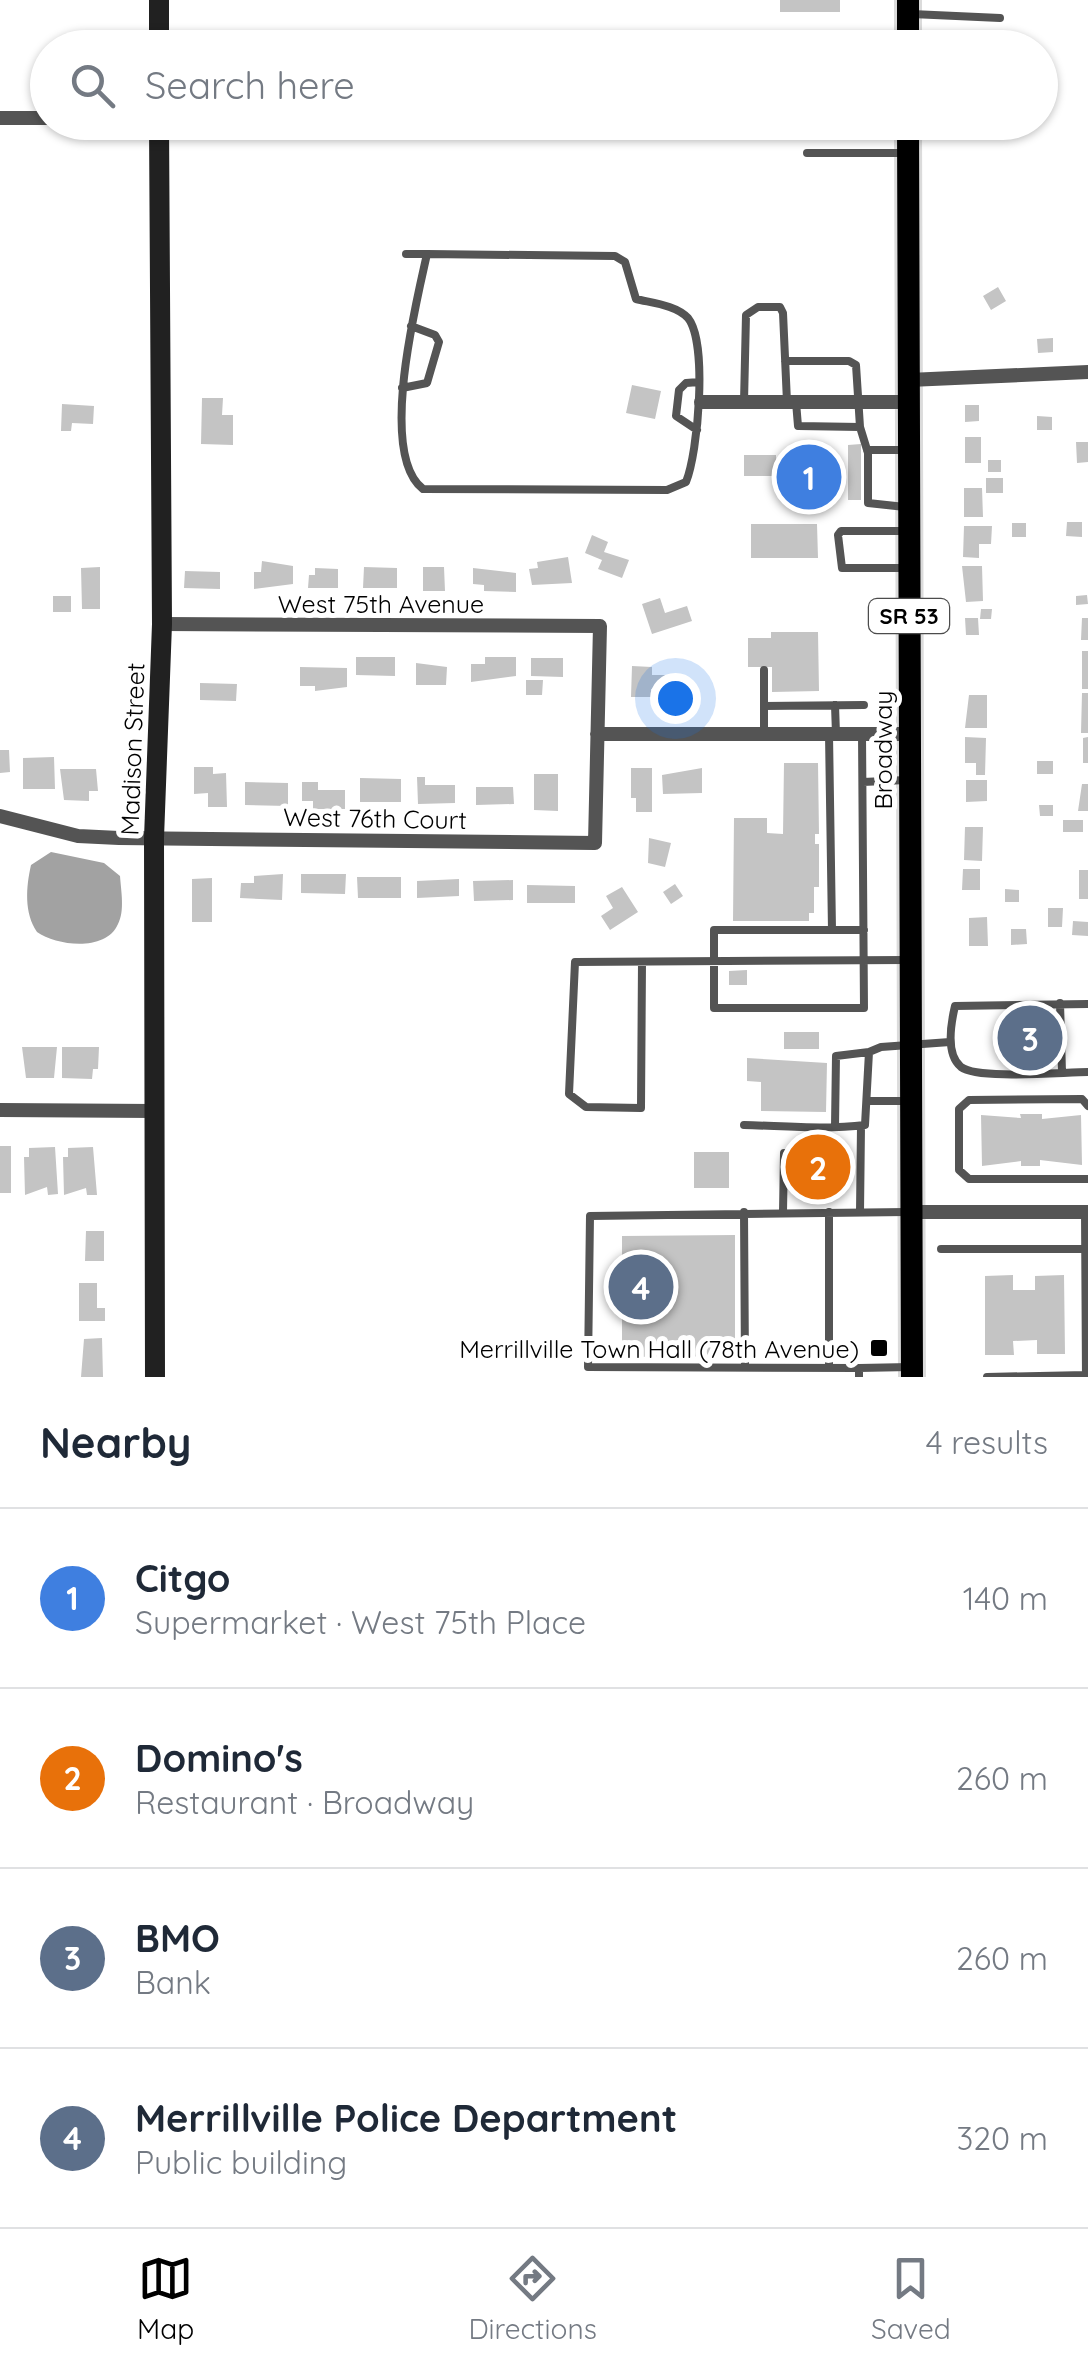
<!DOCTYPE html>
<meta charset="utf-8">
<style>
:root{--surface:#fff;--page:#f2f2f3;--text:#1f2937;--muted:#747a83;--line:#e0e1e3;--accent:#000}
body{margin:0;font-family:Quicksand,sans-serif;background:var(--page);color:var(--text)}
.you{position:absolute;left:675px;top:698px;width:35px;height:35px;margin:-25px;border:8px solid #fff;border-radius:50%;background:#1a73e8;box-shadow:0 0 0 15px #1a73e833}
.badge{display:grid;place-items:center;width:65px;height:65px;border-radius:50%;background:var(--accent);color:#fff;font-size:32px;font-weight:700}
.pin{position:absolute;translate:-50% -50%;border:5px solid #fff;box-shadow:0 2px 10px #0006}
.list{margin:0;padding:0;list-style:none}
h2{display:flex;justify-content:space-between;align-items:center;height:130px;margin:0;padding:0 40px;font-size:42px}
h2 small{font-size:32px;font-weight:400;color:var(--muted)}
.list li{display:grid;grid-template-columns:65px 1fr auto;gap:30px;align-items:center;box-sizing:border-box;height:180px;padding:0 40px;border-top:2px solid var(--line)}
.list b{display:block;font-size:38px;white-space:nowrap}
.list p{margin:0;font-size:32px;white-space:nowrap;color:var(--muted)}
.list em{font-size:32px;font-style:normal;color:var(--muted)}
.icon{flex:none;width:55px;height:55px;fill:none;stroke:currentColor;stroke-width:2;stroke-linecap:round;stroke-linejoin:round}
.map{position:relative;flex:none;width:1088px;height:1377px;overflow:hidden}
.search{position:absolute;background:var(--surface);box-shadow:0 2px 8px #0004;left:30px;right:30px;top:30px;height:110px;display:flex;align-items:center;gap:25px;box-sizing:border-box;padding:0 35px;border-radius:55px;color:var(--muted);font-size:38px}
.sheet{height:850px;background:var(--surface)}
nav{display:flex;justify-content:space-around;align-items:center;box-sizing:border-box;height:140px;border-top:2px solid var(--line);background:var(--surface);font-size:28px;color:var(--muted)}
nav a{display:grid;justify-items:center;gap:5px}
nav .on{color:var(--accent)}
.map>svg:first-child{display:block}
</style>
<div class="map">
<svg width="1088" height="1377" viewBox="0 0 1088 1377">
<rect width="100%" height="100%" fill="#fff"/>
<!-- water -->
<path fill="#a2a2a2" d="M51,852l53,11 16,13c1,15 5,35 -2,48 -12,28 -61,22 -81,8 -13,-19 -11,-45 -6,-67z"/>
<!-- building -->
<path fill="#c4c4c4" d="M780,0h60v12h-60z
M998,287l8,14 -15,9 -8,-14z
M1053,338v14l-15,1 -1,-14z
M632,385l29,6 -6,28 -29,-6z
M202,398h21l-1,17h11v30l-32,-1z
M62,404l32,2 -1,18 -21,-1 -1,8h-10z
M965,405h14v16l-14,1z
M1037,416l15,1v13h-15z
M965,437h16v26h-16z
M1076,442h12v20l-11,1z
M861,444v56h-13v-55z
M744,455h32v21h-32z
M797,457l24,1v39h-25z
M988,460h13v12h-13z
M986,478h17v15h-17z
M964,488h18l1,29h-19z
M1067,522h15v15l-16,-1z
M1012,523h14v14h-14z
M751,524h66l1,34h-67z
M964,526h28l-1,18h-12v14l-16,-1z
M592,535l16,7 -4,10 25,8 -7,18 -24,-9 4,-9 -17,-7z
M568,557l4,26 -40,2 -3,-16 9,-1 -1,-6z
M262,561l31,5v18l-39,5v-17h7z
M962,566h20l1,35 -17,1z
M100,567v42h-18l-1,-41z
M364,567l33,1v20h-34z
M423,567h21l1,24h-22z
M315,568l23,1v19h-30l1,-13h6z
M473,568l43,5v19l-32,-1v-6l-11,-1z
M185,571l35,1v17l-36,-1z
M1087,595l1,9 -12,1v-9z
M53,596h18v16h-18z
M660,598l5,15 22,-7 5,15 -40,13 -10,-30z
M981,609h11l-1,10h-11z
M965,618h13l1,17h-13z
M1082,618h6v22h-7z
M771,632h47l1,59 -47,1v-25h-24v-29h23z
M1082,651h6v38h-6z
M356,657h39v19l-39,-1z
M485,657h31v19l-45,6v-18h14z
M531,658h32v19l-32,-1z
M416,663l31,4 -1,18h-30z
M632,666l20,1v8h15v15l-16,-1v8h-20z
M300,667l47,1v19l-32,4v-5h-15z
M526,680h17l-1,15h-16z
M200,683l37,1 -1,17 -36,-1z
M1082,693h6v40h-7z
M969,695h18v33h-22z
M965,737l21,1 -1,37h-9v-12h-11z
M1088,737v26h-5v-25z
M0,750h9l1,22 -10,1z
M54,757l1,32h-32v-31z
M1037,761h16v13h-16z
M784,763h34l1,71h-4v10h4v43h-5v26h-5v8h-76l1,-103h33v15l16,1z
M194,767h19v7l13,-1 1,34h-19v-14l-14,1z
M631,768h21v44h-16v-14h-5z
M702,768v25l-39,1 -1,-19z
M60,769h36l2,22h-9v10l-25,-1z
M534,774h24v37l-24,-1z
M417,777h8v8h30v18l-37,1z
M360,778l41,1v23h-41z
M966,780h21v21l-21,1z
M245,782l43,1v23l-43,-1z
M302,782h16v8h27v19h-32v-8h-11z
M1082,784h6v27h-10z
M476,787h37l1,17 -38,1z
M1039,805h14v11h-13z
M1063,820h20v12h-20z
M965,827h18l-1,34 -18,-1z
M649,838l22,5 -6,24 -17,-4z
M963,869h17v21h-18z
M1079,870h9v29h-9z
M283,874l-1,26 -42,-2 1,-15h13v-7z
M301,874h45l-1,20 -44,-1z
M357,877h44v21h-43z
M212,878v44h-20v-43z
M459,879v17l-42,2v-17z
M513,880v20l-39,1 -1,-20z
M675,884l8,12 -12,8 -8,-12z
M527,885l48,1v17h-48z
M622,887l16,25 -28,18 -9,-14 12,-8 -7,-12z
M1005,889l14,1v12h-14z
M1048,908h15l-1,19h-14z
M987,917l1,29h-19v-28z
M1073,921l15,1v14l-16,-1z
M1011,929h15l1,15 -16,1z
M747,970v15h-18v-14z
M1000,1023h37v8h23v14h-23v8l-37,1z
M784,1032h35v17h-35z
M22,1047h35l-3,31h-28z
M62,1047h37l-1,22h-5l-1,10 -30,-1z
M747,1058l80,5 -1,49 -65,-1v-29l-14,-1z
M1020,1114h22v5l39,-4 1,50 -42,-5v6h-19v-5l-39,5 -1,-51 40,3z
M0,1146h11v47h-11z
M55,1147l3,47 -10,1 -1,-8 -22,8 -1,-38h5v-9z
M93,1147l4,48h-10l-1,-7 -22,7 -1,-38h5v-9z
M794,1147l49,1 -1,40 -49,-1z
M694,1152h35v36h-35z
M86,1231h18v30h-19z
M735,1235v121l-113,1v-121z
M1013,1275v15h22v-14l29,-1 1,79h-28v-14l-24,1 1,14h-29v-79z
M79,1283h18v25h8v13h-26z
M102,1338l1,39h-22l3,-38z"/>
<g fill="none" stroke-linecap="round" stroke-linejoin="round">
<defs>
<path id="primary" d="M908,0v48
M908,122l4,1255"/>
</defs>
<!-- primary casing -->
<use href="#primary" stroke="#dbdbdb" stroke-width="28"/>
<!-- lane -->
<path stroke="#545454" stroke-width="8" d="M912,14l88,4
M807,153h95
M406,254h21
M427,254l188,2 10,6 11,37c16,4 40,6 52,19 20,25 10,135 -2,164l-19,8 -244,-1c-45,-35 -7,-185 4,-235z
M785,361h64l7,4 4,62 8,26v50l37,4
M402,388l25,-5 12,-41 -4,-7 -24,-9
M744,402l2,-87 12,-8h22l3,6 4,89
M796,402l2,24 62,1
M697,430l-21,-14 3,-26 7,-7 13,-1
M867,450h40
M905,531h-64l-3,4 4,33h63
M764,670v36
M835,705l1,29
M764,734v-28l100,-1
M829,734l3,196h32
M863,782l43,-2
M832,930h-118v78h150l-2,-274
M642,962l-1,146 -55,-1 -17,-13 6,-132 331,-2
M1060,1003l2,69
M1088,1004l-133,2c-4,17 -10,48 6,61 17,13 102,5 127,5
M869,1052l12,-5 69,-5
M869,1101h37
M1088,1106l-6,-7 -113,1 -10,9v61l10,9h119
M744,1125c40,1 82,5 121,0l4,-73 -33,4 -1,70
M744,1212l1,155
M783,1212l1,-59
M829,1212v155
M860,1212l1,-86
M1085,1212l1,165
M941,1249h144
M859,1368l-271,-1 2,-151 317,-4
M859,1377v-9l51,-1
M987,1377l99,-2"/>
<!-- street -->
<path stroke="#545454" stroke-width="14" d="M0,118h48
M909,380l179,-8
M701,402h208
M597,734h313
M0,816l78,20 41,2 476,5 5,-217 -438,-2
M0,1110l154,1
M911,1212h177"/>
<!-- secondary -->
<path stroke="#212121" stroke-width="20" d="M159,48v-48
M155,1377l-1,-539 8,-214 -3,-502"/>
<!-- primary -->
<use href="#primary" stroke="#000" stroke-width="22"/>
</g>
<!-- markers -->
<rect fill="#000" stroke="#fff" stroke-width="4" x="869" y="1338" width="20" height="20" rx="5"/>
<g text-anchor="middle" dominant-baseline="central" stroke-width="10" stroke-linejoin="round" paint-order="stroke">
<!-- shield labels -->
<rect fill="#fff" stroke="#4c4c4c" stroke-width="2.5" x="869" y="599" width="80" height="34" rx="8"/>
<g font-size="22" font-weight="bold" fill="#000">
<text x="909" y="616">SR 53</text>
</g>
<!-- street labels -->
<g font-size="25" fill="#000" stroke="#fff">
<text x="381" y="603">West 75th Avenue</text>
<text transform="translate(132 749) rotate(-88)">Madison Street</text>
<text transform="translate(882 750) rotate(-90)">Broadway</text>
<text transform="translate(375 818) rotate(1)">West 76th Court</text>
</g>
<!-- poi labels -->
<g font-size="25" fill="#000" stroke="#fff" text-anchor="end">
<text x="859" y="1348">Merrillville Town Hall (78th Avenue)</text>
</g>
</g>
</svg>
<div class="you"></div>
<div class="pin badge" style="left:809px;top:477px;background:#3f7fe0">1</div>
<div class="pin badge" style="left:818px;top:1167px;background:#e8710a">2</div>
<div class="pin badge" style="left:1030px;top:1038px;background:#5c6f8a">3</div>
<div class="pin badge" style="left:641px;top:1287px;background:#5c6f8a">4</div>
<div class="search"><svg class="icon" aria-label="search" viewBox="0 0 24 24"><circle cx="10" cy="10" r="6"/><path d="M15 15l6 6"/></svg>Search here</div>
</div>
<section class="sheet">
<h2>Nearby<small>4 results</small></h2>
<ul class="list">
<li><span class="badge" style="background:#3f7fe0">1</span><div><b>Citgo</b><p>Supermarket · West 75th Place</p></div><em>140 m</em></li>
<li><span class="badge" style="background:#e8710a">2</span><div><b>Domino's</b><p>Restaurant · Broadway</p></div><em>260 m</em></li>
<li><span class="badge" style="background:#5c6f8a">3</span><div><b>BMO</b><p>Bank</p></div><em>260 m</em></li>
<li><span class="badge" style="background:#5c6f8a">4</span><div><b>Merrillville Police Department</b><p>Public building</p></div><em>320 m</em></li>
</ul>
</section>
<nav>
<a class="on"><svg class="icon" aria-label="map" viewBox="0 0 24 24"><path d="M3 6l6-2 6 2 6-2v14l-6 2-6-2-6 2zM9 4v14M15 6v14"/></svg>Map</a>
<a><svg class="icon" aria-label="directions" viewBox="0 0 24 24"><path d="M12 3l9 9-9 9-9-9zM9 14v-3h6M13 9l2 2-2 2"/></svg>Directions</a>
<a><svg class="icon" aria-label="saved" viewBox="0 0 24 24"><path d="M7 4h10v16l-5-4-5 4z"/></svg>Saved</a>
</nav>
